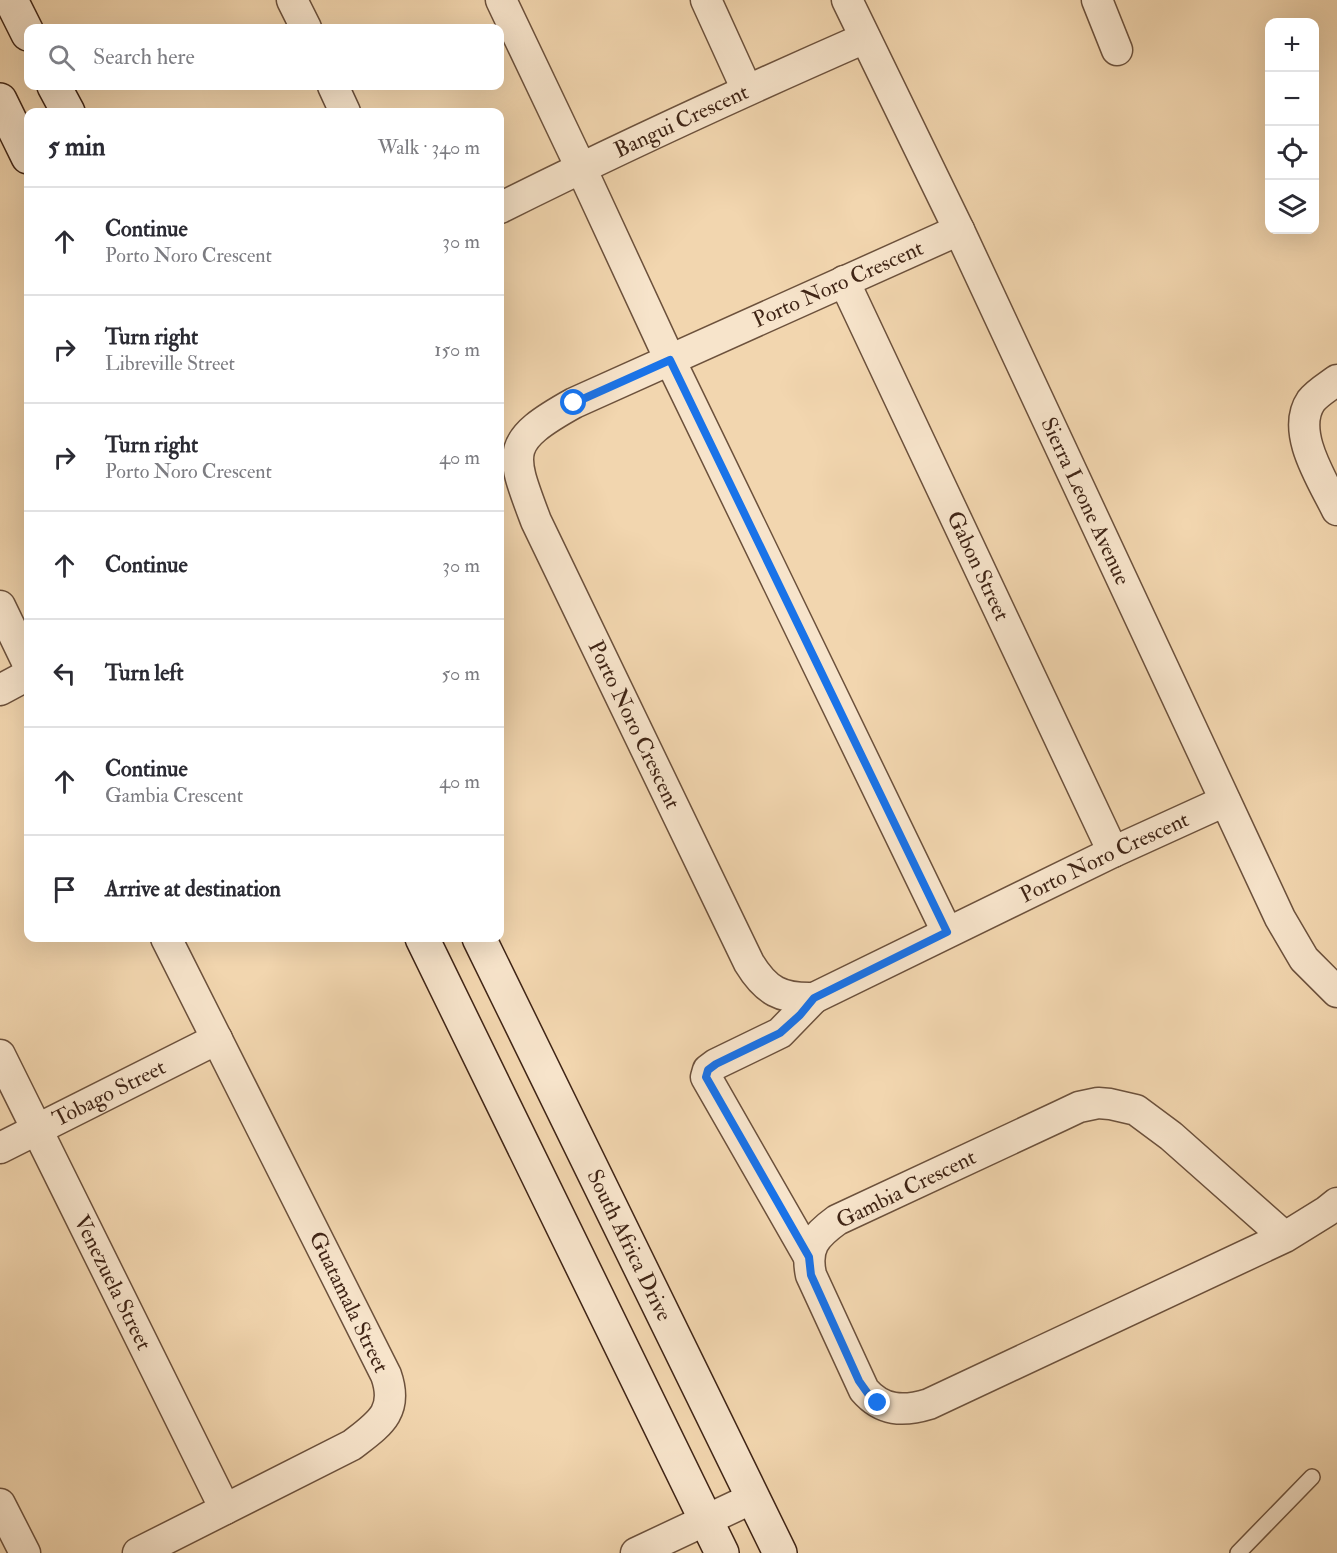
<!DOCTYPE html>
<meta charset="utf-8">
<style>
:root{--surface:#fff;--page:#f7f7f7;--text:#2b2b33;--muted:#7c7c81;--line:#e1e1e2}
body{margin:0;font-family:"IM FELL Double Pica",serif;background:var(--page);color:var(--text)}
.controls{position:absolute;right:18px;top:18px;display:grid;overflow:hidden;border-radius:12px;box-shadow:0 6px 24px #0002}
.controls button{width:54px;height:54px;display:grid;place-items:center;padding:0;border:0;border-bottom:2px solid var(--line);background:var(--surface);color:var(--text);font:30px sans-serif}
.stop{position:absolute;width:18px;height:18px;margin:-14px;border:4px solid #1a73e8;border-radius:50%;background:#fff}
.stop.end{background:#1a73e8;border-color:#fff;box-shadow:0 2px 6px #0008}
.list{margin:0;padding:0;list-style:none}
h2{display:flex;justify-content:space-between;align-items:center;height:78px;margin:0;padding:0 24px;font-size:26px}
h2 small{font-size:20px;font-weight:400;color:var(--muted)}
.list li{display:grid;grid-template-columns:39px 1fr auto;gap:18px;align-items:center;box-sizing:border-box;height:108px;padding:0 24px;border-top:2px solid var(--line)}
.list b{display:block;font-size:22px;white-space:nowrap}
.list p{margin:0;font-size:20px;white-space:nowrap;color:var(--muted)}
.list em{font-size:20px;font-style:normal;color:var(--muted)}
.icon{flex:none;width:33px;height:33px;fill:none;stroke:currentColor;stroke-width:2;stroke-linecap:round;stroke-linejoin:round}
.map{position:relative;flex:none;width:1337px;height:1553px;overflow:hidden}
.search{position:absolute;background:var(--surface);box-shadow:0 6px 24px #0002;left:24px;top:24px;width:480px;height:66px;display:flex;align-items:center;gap:15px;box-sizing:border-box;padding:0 21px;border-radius:12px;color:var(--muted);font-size:22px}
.panel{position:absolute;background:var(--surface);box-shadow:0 6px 24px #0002;left:24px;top:108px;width:480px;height:834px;border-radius:12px}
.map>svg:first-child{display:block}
</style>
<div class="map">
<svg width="1337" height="1553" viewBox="0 0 1337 1553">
<rect width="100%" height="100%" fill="#f2d6af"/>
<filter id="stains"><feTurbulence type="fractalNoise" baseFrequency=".00333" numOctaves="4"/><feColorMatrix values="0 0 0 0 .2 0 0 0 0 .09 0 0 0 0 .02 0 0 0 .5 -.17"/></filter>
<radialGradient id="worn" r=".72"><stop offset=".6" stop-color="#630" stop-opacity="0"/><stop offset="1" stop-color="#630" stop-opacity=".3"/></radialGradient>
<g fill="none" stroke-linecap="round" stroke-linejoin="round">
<defs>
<path id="lane" d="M1238,1553l74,-76"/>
<g id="street">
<path d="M292,0l14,28"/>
<path d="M501,0l80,168 89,192 277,572"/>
<path d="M706,0l41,90"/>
<path id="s1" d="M847,0l112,230 321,688 24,41 33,33"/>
<path d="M1097,0l20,50"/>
<path d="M333,86l12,26"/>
<path id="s2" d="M500,208c120,-60 242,-116 365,-170"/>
<path id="s3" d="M959,230l-385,173c-70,39 -64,49 -38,118l213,442c17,28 32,36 65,35l299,-146 112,-51"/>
<path id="s4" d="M844,281l269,571"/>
<path d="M1337,380c-8,6 -20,13 -26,21 -21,31 12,80 26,109"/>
<path d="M0,606l28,58"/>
<path d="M0,690l28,-15"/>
<path id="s5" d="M0,1055l225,454"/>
<path id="s6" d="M0,1148l217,-109"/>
<path d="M1285,1237l-114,-101 -35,-26 -26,-6 -12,-1 -19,4 -19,9 -223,104c-22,16 -32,27 -26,55l53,115c18,21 39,22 65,14l356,-167 42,-26 10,-8"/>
<path d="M809,1257l-103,-180 2,-7 8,-6 64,-31 34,-35"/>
<path d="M0,1504l25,49"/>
<path d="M138,1553l214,-108c27,-21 47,-33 34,-70l-220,-437"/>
<path d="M636,1553l117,-55"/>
</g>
<g id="secondary">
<path d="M11,0l17,34"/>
<path d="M54,86l14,26"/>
<path d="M0,100l28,57"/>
<path d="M422,938l300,615"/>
<path id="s7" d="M479,938l301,615"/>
</g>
</defs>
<!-- lane casing -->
<use href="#lane" stroke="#6c513c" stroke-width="18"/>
<!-- street casing -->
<use href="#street" stroke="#6c513c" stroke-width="33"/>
<!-- secondary casing -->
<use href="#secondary" stroke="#402516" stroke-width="36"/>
<!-- lane -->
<use href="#lane" stroke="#f7e4cb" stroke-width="15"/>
<!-- street -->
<use href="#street" stroke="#f7e4cb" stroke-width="30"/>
<!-- secondary -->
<use href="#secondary" stroke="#f7e4cb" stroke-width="33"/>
</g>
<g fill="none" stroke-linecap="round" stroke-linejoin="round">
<!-- route -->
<path stroke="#1a73e8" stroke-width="8" d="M574,403l96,-43 277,572 -133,66 -14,17 -20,18 -64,31 -8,6 -2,7 103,180 2,18 48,106 12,17 7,5"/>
</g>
<g text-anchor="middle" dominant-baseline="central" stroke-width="4.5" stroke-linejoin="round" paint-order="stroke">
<!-- street labels -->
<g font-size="22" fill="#402516" stroke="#f7e4cb">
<text stroke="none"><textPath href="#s2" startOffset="201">Bangui Crescent</textPath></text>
<text transform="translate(838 284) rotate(-24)">Porto Noro Crescent</text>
<text stroke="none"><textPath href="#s1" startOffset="555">Sierra Leone Avenue</textPath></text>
<text stroke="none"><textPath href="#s4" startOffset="315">Gabon Street</textPath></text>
<text stroke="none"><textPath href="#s3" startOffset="796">Porto Noro Crescent</textPath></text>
<text stroke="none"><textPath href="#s3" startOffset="1462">Porto Noro Crescent</textPath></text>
<text stroke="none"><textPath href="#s6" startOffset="122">Tobago Street</textPath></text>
<text transform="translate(906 1189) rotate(-26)">Gambia Crescent</text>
<text stroke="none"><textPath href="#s7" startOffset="342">South Africa Drive</textPath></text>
<text stroke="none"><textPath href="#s5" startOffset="254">Venezuela Street</textPath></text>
<text transform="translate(349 1302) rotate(64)">Guatamala Street</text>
</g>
</g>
<rect width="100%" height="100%" filter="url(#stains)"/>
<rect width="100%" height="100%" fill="url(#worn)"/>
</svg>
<div class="controls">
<button>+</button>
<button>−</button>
<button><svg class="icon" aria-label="locate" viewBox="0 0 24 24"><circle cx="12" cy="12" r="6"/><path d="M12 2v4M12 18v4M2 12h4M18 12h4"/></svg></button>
<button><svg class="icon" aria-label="layers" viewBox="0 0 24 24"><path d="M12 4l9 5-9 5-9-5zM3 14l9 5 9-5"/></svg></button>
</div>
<div class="stop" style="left:574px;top:403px"></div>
<div class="stop end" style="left:878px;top:1403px"></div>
<div class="search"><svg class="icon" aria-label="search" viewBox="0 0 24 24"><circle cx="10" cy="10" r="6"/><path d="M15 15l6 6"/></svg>Search here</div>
<section class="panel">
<h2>5 min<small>Walk · 340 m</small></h2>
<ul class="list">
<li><svg class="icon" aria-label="ahead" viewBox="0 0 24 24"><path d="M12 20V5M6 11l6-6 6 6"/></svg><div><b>Continue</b><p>Porto Noro Crescent</p></div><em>30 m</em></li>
<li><svg class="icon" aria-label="right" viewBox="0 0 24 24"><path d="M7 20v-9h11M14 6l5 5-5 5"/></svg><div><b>Turn right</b><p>Libreville Street</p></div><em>150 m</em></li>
<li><svg class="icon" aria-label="right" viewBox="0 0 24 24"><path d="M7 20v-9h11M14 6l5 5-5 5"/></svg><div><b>Turn right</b><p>Porto Noro Crescent</p></div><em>40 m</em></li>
<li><svg class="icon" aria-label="ahead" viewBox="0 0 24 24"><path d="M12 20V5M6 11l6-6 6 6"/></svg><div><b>Continue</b></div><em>30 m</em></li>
<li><svg class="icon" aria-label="left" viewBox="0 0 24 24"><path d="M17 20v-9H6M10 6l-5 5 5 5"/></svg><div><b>Turn left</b></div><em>50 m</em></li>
<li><svg class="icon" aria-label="ahead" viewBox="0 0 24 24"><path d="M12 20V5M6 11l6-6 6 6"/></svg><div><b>Continue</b><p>Gambia Crescent</p></div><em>40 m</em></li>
<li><svg class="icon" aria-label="arrive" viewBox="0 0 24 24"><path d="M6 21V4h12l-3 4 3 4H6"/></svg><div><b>Arrive at destination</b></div></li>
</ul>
</section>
</div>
